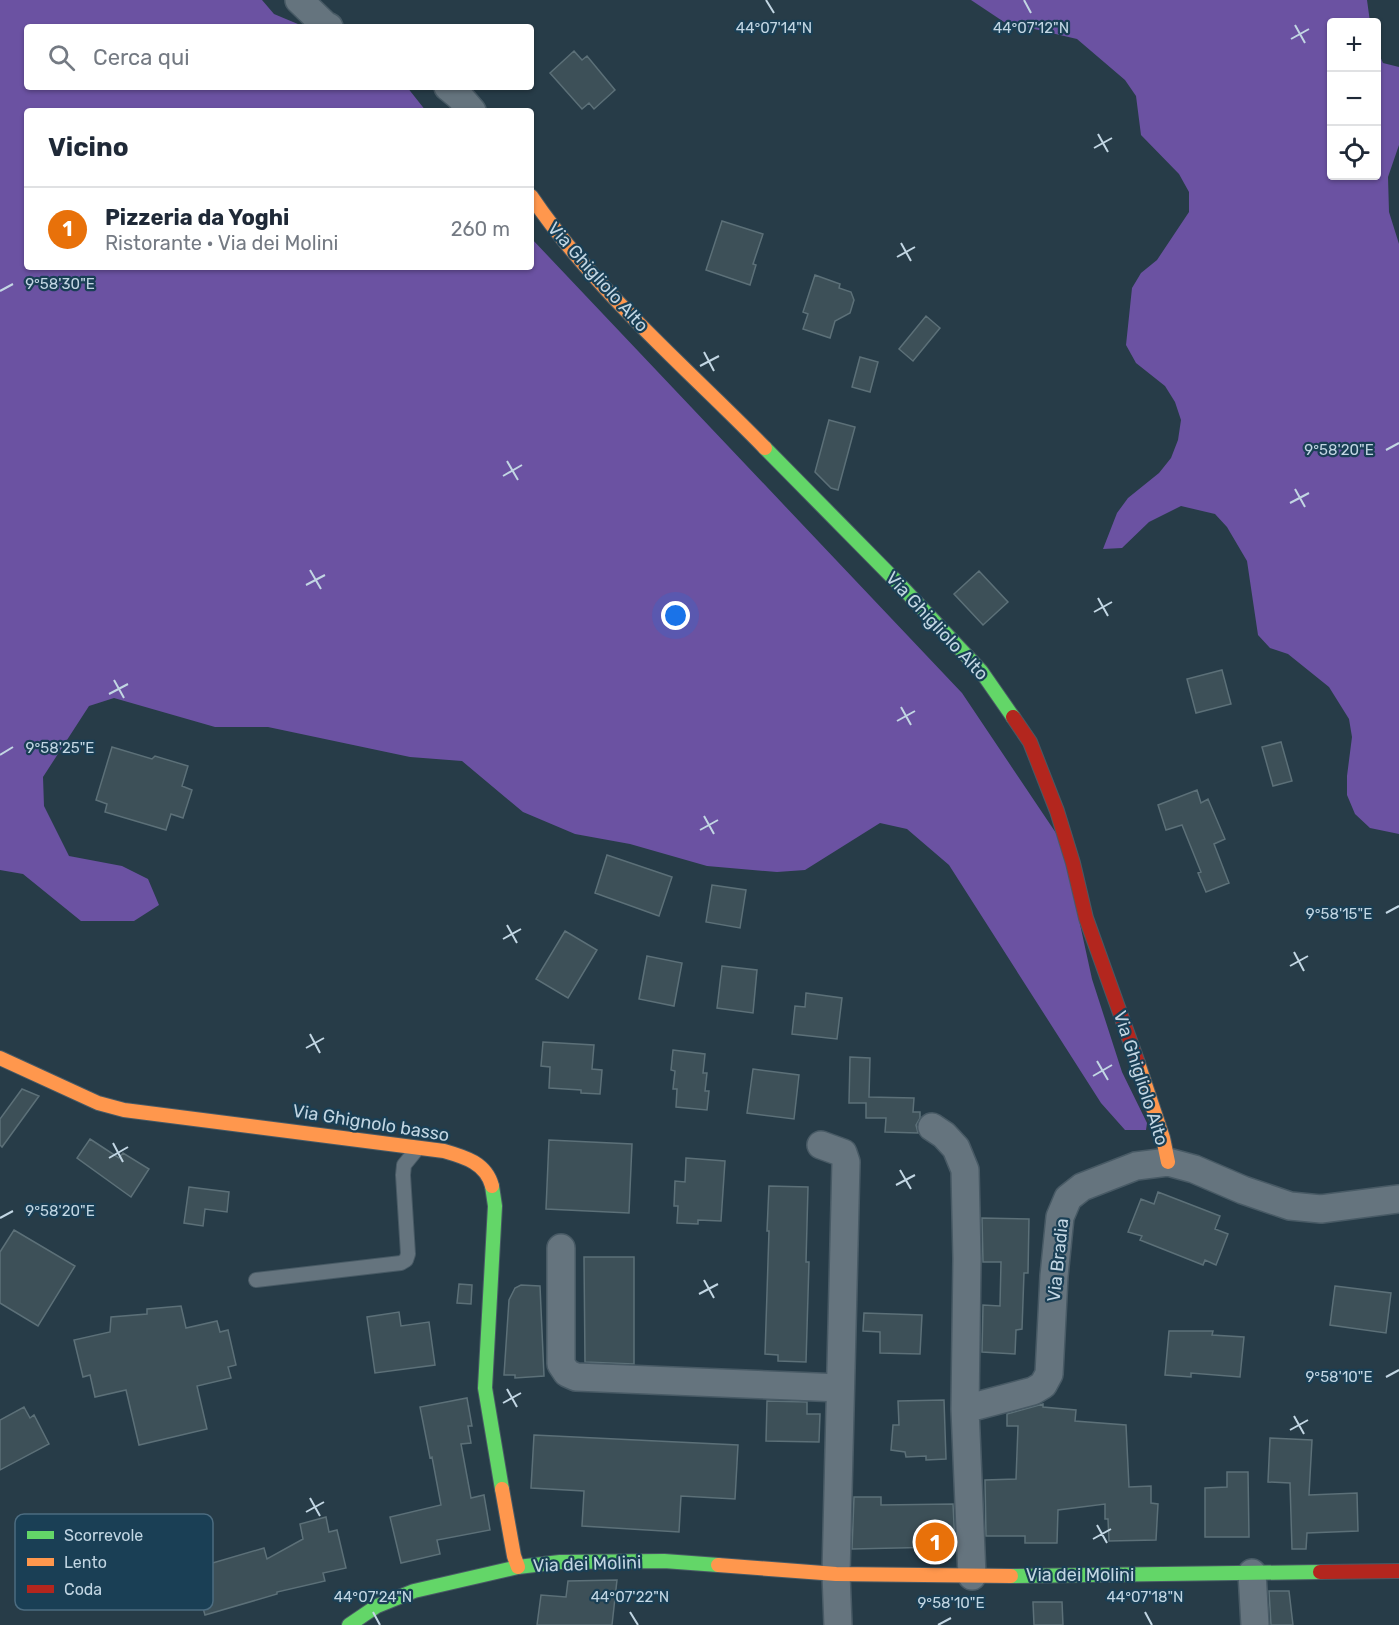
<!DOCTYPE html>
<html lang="it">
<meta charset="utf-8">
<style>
:root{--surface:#fff;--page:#f6f6f7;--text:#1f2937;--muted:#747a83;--line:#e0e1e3;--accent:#505f6c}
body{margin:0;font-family:Rubik,sans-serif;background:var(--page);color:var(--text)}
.controls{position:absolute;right:18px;top:18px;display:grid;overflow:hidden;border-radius:6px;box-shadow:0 2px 4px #0004}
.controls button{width:54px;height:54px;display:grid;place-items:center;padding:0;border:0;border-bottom:2px solid var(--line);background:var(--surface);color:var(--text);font:30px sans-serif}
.you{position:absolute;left:676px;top:616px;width:21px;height:21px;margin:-15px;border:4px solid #fff;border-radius:50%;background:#1a73e8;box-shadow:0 0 0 9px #1a73e833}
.badge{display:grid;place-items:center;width:39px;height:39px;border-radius:50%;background:var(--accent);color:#fff;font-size:20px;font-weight:700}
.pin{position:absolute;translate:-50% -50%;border:3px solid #fff;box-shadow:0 2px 6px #0006}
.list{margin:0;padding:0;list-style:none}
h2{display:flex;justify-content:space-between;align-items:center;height:78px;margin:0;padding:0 24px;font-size:26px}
h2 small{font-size:20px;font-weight:400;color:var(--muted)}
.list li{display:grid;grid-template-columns:39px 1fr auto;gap:18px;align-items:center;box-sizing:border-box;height:84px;padding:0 24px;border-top:2px solid var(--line)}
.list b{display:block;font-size:22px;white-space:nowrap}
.list p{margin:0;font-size:20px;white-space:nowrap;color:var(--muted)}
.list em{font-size:20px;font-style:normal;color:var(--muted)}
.icon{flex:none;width:33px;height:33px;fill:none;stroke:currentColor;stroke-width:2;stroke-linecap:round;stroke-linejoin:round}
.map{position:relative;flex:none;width:1399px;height:1625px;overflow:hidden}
.search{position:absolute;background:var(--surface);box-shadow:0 2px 4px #0004;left:24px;top:24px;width:510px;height:66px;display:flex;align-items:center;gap:15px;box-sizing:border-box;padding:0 21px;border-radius:6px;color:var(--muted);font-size:22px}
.panel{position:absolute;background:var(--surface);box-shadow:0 2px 4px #0004;left:24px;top:108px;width:510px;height:162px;border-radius:6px}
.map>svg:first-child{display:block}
</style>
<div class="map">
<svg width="1399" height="1625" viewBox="0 0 1399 1625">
<rect width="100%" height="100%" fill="#273c48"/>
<!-- forest -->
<path fill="#6b52a2" d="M0,0h262l12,14 31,13h-278v60h380l19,24h-399v156h504v-29l431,455 100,149 30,137 30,93 25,51 -1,7h-21l-24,-27 -152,-238 -42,-36 -27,-6 -75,47 -28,2 -70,-6 -77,-22 -55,-10 -52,-22 -61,-51 -52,-4 -142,-30h-53l-101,-29 -25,8 -46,71 1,29 25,50 53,10 26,13 11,26 -25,16h-53l-58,-47 -23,-4z
M971,0h396l3,22h-38v154h44l1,-126 6,13 16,4v78l-11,32 1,35 10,32v590l-29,-6 -15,-14 -8,-19v-19l5,-39 -3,-18 -20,-32 -41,-33 -18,-6 -12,-13 -11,-74 -20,-34 -12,-13 -34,-8 -32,16 -27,26 -19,1 14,-36 11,-15 31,-25 12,-15 7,-18 3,-20 -6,-18 -10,-16 -29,-23 -10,-18 6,-57 9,-15 16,-13 32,-48v-20l-10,-18 -38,-39 -5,-39 -11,-16 -48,-41 -73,-17z"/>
<!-- building -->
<path fill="#3d5058" stroke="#5c7078" stroke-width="1.5" d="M574,51l8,9 5,-4 28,34 -21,19 -5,-6 -7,6 -32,-36z
M722,221l41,13 -10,30 3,1 -6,20 -44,-15z
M815,275l25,9 -1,4 12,4 3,8 -4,13 -15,8 -5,17 -27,-9 5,-15 -5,-2z
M926,316l14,12 -27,33 -14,-12z
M860,357l18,5 -8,30 -18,-5z
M829,420l26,7 -17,63 -7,-2 -16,-16z
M979,571l29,31 -25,23 -29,-31z
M1222,670l9,34 -35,9 -9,-34z
M1281,742l11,39 -19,5 -11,-39z
M112,747l40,12 3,-3 33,10 -6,20 10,4 -9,28 -12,-4 -5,16 -61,-18 2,-8 -11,-4z
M1197,790l4,13 7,-4 17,40 -11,5 15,39 -23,9 -8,-19 3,-1 -19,-47 -16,5 -8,-25z
M607,855l65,22 -13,39 -64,-23z
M712,885l34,5 -6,38 -34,-6z
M565,931l32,19 -29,48 -32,-19z
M647,956l35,7 -8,43 -35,-7z
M722,966l35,4 -4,43 -36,-5z
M806,993l36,5 -5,41 -45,-5 3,-28 10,1z
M543,1042l51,3 -2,24 10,1 -2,24 -19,-1v-3l-32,-2 1,-21 -9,-1z
M673,1050l32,4 -2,19h4l-2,18h4l-2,19 -31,-3 1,-18h-4l2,-18 -4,-1z
M850,1057l20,1 -1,39 45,1 -1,14h7v6l-4,7 2,8 -33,-1 1,-14h-20v-15h-17z
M753,1069l46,6 -5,44 -47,-6z
M22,1089l17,7 -37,51 -2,-2v-26z
M90,1139l29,19 4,-5 26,16 -18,28 -54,-39z
M549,1140l83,4 -3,69 -83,-4z
M686,1158l39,3 -4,60 -23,-1v4l-21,-1 1,-17h-4l1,-25 10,1z
M769,1186l39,1 -2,75h3l-3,100 -28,-1v-6l-13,-1 4,-123h-2z
M189,1187l40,5 -2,20 -22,-3 -2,17 -19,-3z
M1158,1192l62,24 -5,13 13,5 -12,31 -11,-5 -2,5 -63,-25 2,-4 -14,-4 13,-33 13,5z
M982,1218l47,1 -1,54h-4l-2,56 -6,1 -1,24 -33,-2 1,-47 17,1 1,-44h-18z
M14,1230l61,36 -37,60 -38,-23v-51z
M584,1257h50v107l-49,-2z
M459,1284l13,1 -1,19 -14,-1z
M521,1285l19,1 4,90 -29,2v-3h-11l5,-75 6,-12z
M1335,1286l56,7 -5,40 -56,-8z
M181,1306l5,22 31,-7 3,11 8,-2 8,35 -8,2 3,11 -34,8 10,43 -68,16 -13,-55 -31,7 -5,-22 -7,2 -9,-37 36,-8 1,-15 36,-3v-5z
M399,1312l2,14 28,-4 6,43 -60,8 -8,-56z
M864,1313l58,2 -2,39 -40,-1v-21l-17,-1z
M1169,1331h44l-1,4 32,2 -4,40 -49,-4v4l-26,-2z
M467,1398l5,28h-4l3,17 -10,1 10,54 13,-3 6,35 -53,10 3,14 -39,9 -11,-46 51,-12 -9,-48 -2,1 -10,-51z
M944,1400l2,59 -20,1v-4l-20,1 -1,-5 -14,-2 2,-25h6l-1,-24z
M767,1401l40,1v12h13l-1,28 -53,-1z
M1043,1404v3l33,3 -1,11 51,4 3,62 22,-1v17l7,1 -2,36 -47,1 -1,-22h-3v-15l-47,6 -1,33h-32v-7h-39l-1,-56 31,-1 2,-53h-11v-12z
M24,1407l6,11 4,-3 15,29 -49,26v-50z
M534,1435l204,10 -3,54 -54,-3 -2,36 -97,-6 2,-35 -53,-3z
M1270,1438l42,2 -3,55 48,-2 1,38 -51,2 -1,16h-14l-2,-66 -22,-1z
M1227,1472h21l1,65h-44v-49l22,-1z
M854,1497h27v8l72,-1 2,40 -13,1v2l-90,2z
M326,1517l3,15 8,-2 9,38 -23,5 2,8 -48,11v2l-72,21 -13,-46 72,-21 3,11 36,-20 -3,-15z
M617,1580l-5,45h-75l4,-30 25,2 2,-16z
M1269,1591h20l4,34h-22z
M1033,1602h29l1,23h-29z"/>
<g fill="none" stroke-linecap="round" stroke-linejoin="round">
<defs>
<path id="lane" d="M256,1280l145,-17 5,-3 2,-6 -5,-79 1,-10 13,-16"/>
<path id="street" d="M299,0l26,25 4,2
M448,87l11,9 13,15
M932,1127l12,8 12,13 9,22 2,89 -2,150
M821,1145l22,8 3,9 -10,412 2,51
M561,1248v116l6,9 9,4 264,11
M1252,1573l3,52
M972,1576l-7,-167 68,-18 10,-6 6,-11 5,-98 6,-59 8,-19 14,-11 54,-21 32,-4 26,7 49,21 47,16 31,3 78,-10"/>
<path id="fast" d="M765,448l136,138 80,85 32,46
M492,1186l3,20 -10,182 17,101
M1011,1576l309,-4
M349,1625l28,-19 37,-15 104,-24 42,-5 104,-1 54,4"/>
<path id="slow" d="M531,196c65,96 154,170 234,252
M0,1058l98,45 26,7 320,41c21,6 42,12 48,35
M1138,1063l25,75 5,24
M502,1489l12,67 4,11
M718,1565l118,9 175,2"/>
<path id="jam" d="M1013,717l17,25 27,69 16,52 13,55 52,145
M1320,1572l79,-1"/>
</defs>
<!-- lane casing -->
<use href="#lane" stroke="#485a65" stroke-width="16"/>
<!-- street casing -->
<use href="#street" stroke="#485a65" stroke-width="30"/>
<!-- fast casing -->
<use href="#fast" stroke="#485a65" stroke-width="16"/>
<!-- slow casing -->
<use href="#slow" stroke="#485a65" stroke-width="16"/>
<!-- jam casing -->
<use href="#jam" stroke="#485a65" stroke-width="16"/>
<!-- lane -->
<use href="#lane" stroke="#65747e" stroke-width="14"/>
<!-- street -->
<use href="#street" stroke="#65747e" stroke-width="27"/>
<!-- fast -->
<use href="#fast" stroke="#63d668" stroke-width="14"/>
<!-- slow -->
<use href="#slow" stroke="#ff974d" stroke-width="14"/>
<!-- jam -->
<use href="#jam" stroke="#b3261e" stroke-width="14"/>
</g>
<!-- ticks -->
<path fill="none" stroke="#c2d6e3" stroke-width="2" d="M766,0l8,13M1024,0l7,13M1295,25l10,18M1291,39l18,-10M1098,134l10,18M1094,148l18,-10M901,243l10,18M897,257l18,-10M0,291l13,-7M704,352l10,19M700,366l19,-10M1386,450l13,-7M507,461l11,19M503,476l19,-11M1295,489l10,18M1290,503l19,-10M310,570l11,19M306,585l19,-10M1098,598l10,18M1094,612l18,-10M114,680l10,18M109,694l19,-10M901,707l10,18M897,721l18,-10M0,755l13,-8M704,816l10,18M700,830l18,-10M1386,913l13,-7M507,925l10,18M503,939l18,-10M1294,952l10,19M1290,966l18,-10M310,1034l10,19M306,1048l18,-10M1097,1061l11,19M1093,1076l19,-11M113,1143l10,19M109,1158l19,-11M900,1170l11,19M896,1185l19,-10M0,1218l13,-7M704,1280l10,18M699,1294l19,-10M1386,1377l13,-7M507,1389l10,18M503,1403l18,-10M1294,1416l10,18M1290,1430l18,-10M310,1498l10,18M306,1512l18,-10M1097,1525l10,18M1093,1539l18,-10M373,1612l7,13M630,1612l8,13M1145,1612l7,13M938,1625l13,-7"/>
<g text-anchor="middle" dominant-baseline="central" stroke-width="4.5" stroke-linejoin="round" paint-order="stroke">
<!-- street labels -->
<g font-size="18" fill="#c2d6e3" stroke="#1a3f55">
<text transform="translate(598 277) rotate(48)">Via Ghigliolo Alto</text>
<text transform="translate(937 626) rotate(47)">Via Ghigliolo Alto</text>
<text transform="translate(1141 1078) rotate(72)">Via Ghigliolo Alto</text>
<text transform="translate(371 1123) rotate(9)">Via Ghignolo basso</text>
<text transform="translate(1058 1260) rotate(-84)">Via Bradia</text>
<text transform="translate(587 1564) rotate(-2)">Via dei Molini</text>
<text x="1080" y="1575">Via dei Molini</text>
</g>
</g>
<!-- legend -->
<rect x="15" y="1514" width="198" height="96" rx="9" fill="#1a3f55" stroke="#4c6c80" stroke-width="1.5"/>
<rect x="27" y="1531" width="27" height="8" fill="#63d668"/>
<rect x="27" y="1558" width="27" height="8" fill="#ff974d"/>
<rect x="27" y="1585" width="27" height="8" fill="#b3261e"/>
<g font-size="16" fill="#c2d6e3">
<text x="64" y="1541">Scorrevole</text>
<text x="64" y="1568">Lento</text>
<text x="64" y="1595">Coda</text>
</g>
<g font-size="15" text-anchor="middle" fill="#c2d6e3" stroke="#1a3f55" stroke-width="4.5" stroke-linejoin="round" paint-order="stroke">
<text x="774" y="33">44°07'14"N</text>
<text x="1031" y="33">44°07'12"N</text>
<text x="60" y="289">9°58'30"E</text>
<text x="1339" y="455">9°58'20"E</text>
<text x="60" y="753">9°58'25"E</text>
<text x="1339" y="919">9°58'15"E</text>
<text x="60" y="1216">9°58'20"E</text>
<text x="1339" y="1382">9°58'10"E</text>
<text x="373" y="1602">44°07'24"N</text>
<text x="630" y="1602">44°07'22"N</text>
<text x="1145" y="1602">44°07'18"N</text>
<text x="951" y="1608">9°58'10"E</text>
</g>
</svg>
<div class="controls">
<button>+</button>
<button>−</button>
<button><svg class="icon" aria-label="locate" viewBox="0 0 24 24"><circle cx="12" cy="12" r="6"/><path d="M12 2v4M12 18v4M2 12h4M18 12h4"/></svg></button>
</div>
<div class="you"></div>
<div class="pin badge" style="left:935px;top:1542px;background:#e8710a">1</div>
<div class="search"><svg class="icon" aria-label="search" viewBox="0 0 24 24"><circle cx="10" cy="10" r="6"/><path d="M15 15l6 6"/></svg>Cerca qui</div>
<section class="panel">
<h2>Vicino<small></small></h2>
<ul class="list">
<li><span class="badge" style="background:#e8710a">1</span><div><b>Pizzeria da Yoghi</b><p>Ristorante · Via dei Molini</p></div><em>260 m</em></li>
</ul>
</section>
</div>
